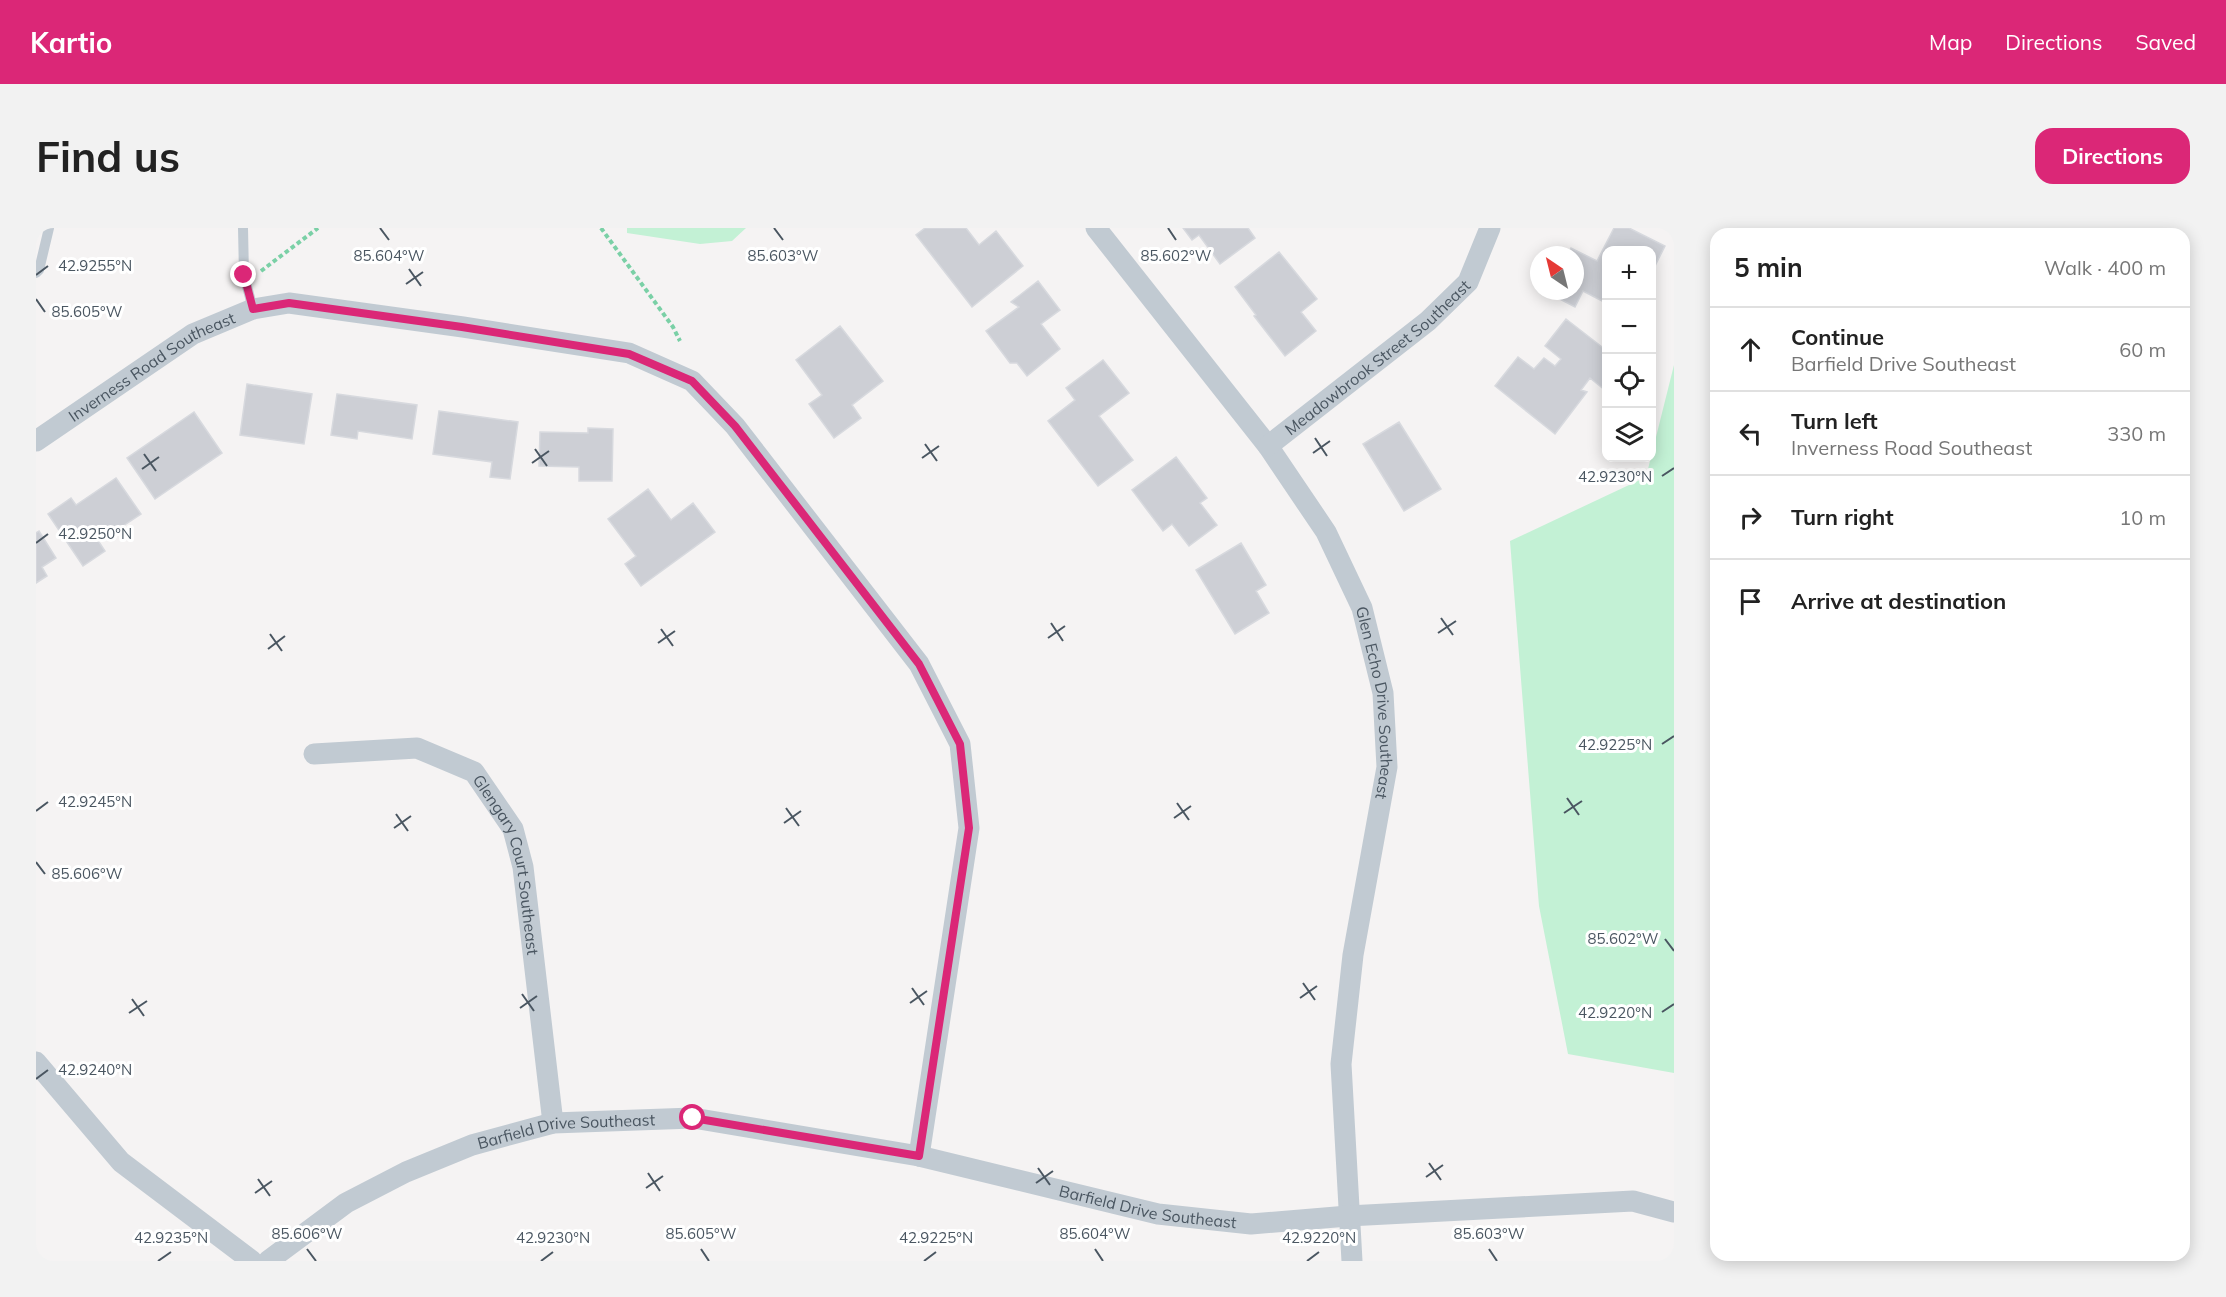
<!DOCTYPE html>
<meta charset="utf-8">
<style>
:root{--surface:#fff;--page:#f2f2f2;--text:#222;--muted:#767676;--line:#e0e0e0;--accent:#db2777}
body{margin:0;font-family:Mulish,sans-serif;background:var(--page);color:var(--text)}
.controls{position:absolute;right:18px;top:18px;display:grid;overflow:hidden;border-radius:12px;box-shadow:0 3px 15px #0003}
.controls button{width:54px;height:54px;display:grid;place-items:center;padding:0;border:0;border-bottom:2px solid var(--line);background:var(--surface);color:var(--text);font:30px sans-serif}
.compass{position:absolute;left:1494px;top:18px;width:54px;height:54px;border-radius:50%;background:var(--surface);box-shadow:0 3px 15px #0003;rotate:325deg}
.stop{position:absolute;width:18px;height:18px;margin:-14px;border:4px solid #db2777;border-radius:50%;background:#fff}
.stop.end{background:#db2777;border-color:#fff;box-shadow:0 2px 6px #0008}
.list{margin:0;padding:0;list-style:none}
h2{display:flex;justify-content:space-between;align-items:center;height:78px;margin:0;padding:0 24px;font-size:26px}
h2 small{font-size:20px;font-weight:400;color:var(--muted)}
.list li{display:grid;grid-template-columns:39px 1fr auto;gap:18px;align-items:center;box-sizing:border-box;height:84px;padding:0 24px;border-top:2px solid var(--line)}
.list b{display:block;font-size:22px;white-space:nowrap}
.list p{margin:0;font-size:20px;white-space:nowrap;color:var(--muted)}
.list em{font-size:20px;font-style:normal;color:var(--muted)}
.icon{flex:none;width:33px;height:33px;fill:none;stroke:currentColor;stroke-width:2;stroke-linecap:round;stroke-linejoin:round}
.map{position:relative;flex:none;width:1638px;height:1033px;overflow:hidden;border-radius:18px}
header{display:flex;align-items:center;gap:36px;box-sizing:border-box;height:84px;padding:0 30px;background:var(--accent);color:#fff}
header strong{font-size:28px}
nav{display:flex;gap:33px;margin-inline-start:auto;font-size:21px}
.intro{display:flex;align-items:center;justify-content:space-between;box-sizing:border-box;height:144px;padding:0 36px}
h1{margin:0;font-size:42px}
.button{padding:15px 27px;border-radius:18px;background:var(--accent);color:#fff;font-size:21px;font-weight:700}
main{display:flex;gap:36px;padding:0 36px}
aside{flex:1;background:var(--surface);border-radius:18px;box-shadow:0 3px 15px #0003}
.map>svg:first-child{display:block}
</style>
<header>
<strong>Kartio</strong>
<nav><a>Map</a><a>Directions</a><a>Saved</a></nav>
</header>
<div class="intro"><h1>Find us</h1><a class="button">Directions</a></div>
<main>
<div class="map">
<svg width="1638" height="1033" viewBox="0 0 1638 1033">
<rect width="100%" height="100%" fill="#f5f3f3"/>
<!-- green -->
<path fill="#c3f1d5" d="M591,0h119l-14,13 -32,3 -73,-11z
M1638,137v708l-106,-19 -29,-148 -29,-365 136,-64z"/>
<!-- building -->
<path fill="#cdcfd5" stroke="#d7d9de" stroke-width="1.5" d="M889,0h41l13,17 17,-14 27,35 -51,41 -56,-72z
M1147,0h65l7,10 -35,26 -21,-29 -7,5z
M1578,0h15l36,18 -13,26v-22h-46v53l-23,-12 -8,16 -27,-14 1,-2h26v-36h-7l3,-7 26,13z
M1243,24l38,47 -16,13 15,19 -31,25 -31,-40 2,-1 -21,-28z
M1002,53l22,29 -19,14 19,25 -33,27 -10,-13h-7l-24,-32 33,-24 -8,-5z
M1530,91l40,31v41l-16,-13 -9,12 6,2 -32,42 -60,-48 23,-29 16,12 10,-11 11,8 6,-7 -16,-13z
M804,98l43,55 -31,24 9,13 -27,20 -25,-34 13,-9 -26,-35z
M1067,132l26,33 -30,23 34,44 -35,26 -50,-65 27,-21 -9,-12z
M211,156l65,10 -8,50 -64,-9z
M301,166l80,11 -5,34 -54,-8 -1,8 -26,-4z
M403,183l79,11 -8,57 -20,-2 2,-15 -59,-8z
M158,184l28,41 -67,46 -28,-41z
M1363,194l42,67 -37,22 -41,-67z
M552,200l25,1 -1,52h-33v-14l-40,-1 1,-34 48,1z
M1140,229l31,41 -7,5 17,22 -28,21 -17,-22 -9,7 -31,-41z
M80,250l25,36 -42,28 6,9 -22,15 -35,-52 23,-16 5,7z
M612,261l23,31 22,-17 22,29 -74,54 -16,-22 11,-8 -28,-37z
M3,303l17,27 -14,9 5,9 -11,7v-50z
M1205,315l25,42 -10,6 13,22 -34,21 -39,-64z"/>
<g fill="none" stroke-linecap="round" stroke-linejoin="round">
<!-- path -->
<path stroke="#7ad0a6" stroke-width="4" stroke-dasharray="4.5 3" stroke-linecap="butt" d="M565,0l72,99 7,14
M225,43l57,-43"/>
<!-- lane -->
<path stroke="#c1cad2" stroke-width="10" d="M207,0l1,47 9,34
M0,45l3,-3 10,-42"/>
<!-- street -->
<g stroke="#c1cad2" stroke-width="21">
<path id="s1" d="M1060,0l172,218 58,86 36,76 21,85 4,74 -34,188 -12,109 11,197"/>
<path id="s2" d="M0,213l157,-107 60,-25 36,-6 174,24 166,26 63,28 43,45 184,238 41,80 9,84 -50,328"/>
<path id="s3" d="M1232,218l160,-125 40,-39 22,-54"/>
<path id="s4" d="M278,526l103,-6 57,24 39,57 10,38 30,256"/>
<path d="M0,834l85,100 131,99"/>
<path id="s5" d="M232,1033l78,-58 60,-31 66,-27 81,-22 140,-5 226,38 239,58 93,10 97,-8 285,-15 41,11"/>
</g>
</g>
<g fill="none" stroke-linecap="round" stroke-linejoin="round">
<!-- route -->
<path stroke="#db2777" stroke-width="8" d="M208,47l9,34 36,-6 173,24 167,27 63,27 43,45 184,238 41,80 9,84 -50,328 -226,-38"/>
</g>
<!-- ticks -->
<path fill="none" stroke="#4a5661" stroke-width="2" d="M344,0l9,12M738,0l9,12M1132,0l8,12M373,41l12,17M0,47l12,-9M370,56l17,-12M0,71l9,13M1279,210l12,18M889,216l12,17M499,221l12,17M1277,225l17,-12M108,226l12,17M886,230l17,-12M496,235l17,-12M106,241l17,-12M1626,248l12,-8M0,315l12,-9M1405,390l12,17M1015,395l12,18M625,401l12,17M1402,405l18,-12M234,406l12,17M1012,410l17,-12M622,415l17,-12M232,421l17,-13M1626,516l12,-8M1531,570l12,17M1141,575l12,17M750,580l13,18M0,583l12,-9M1528,585l18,-12M360,586l12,17M1138,590l17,-12M748,595l17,-12M358,600l17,-12M0,634l9,12M1629,711l9,12M1267,755l12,17M876,760l12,17M486,766l12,17M1264,770l17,-12M96,771l12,17M874,775l17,-12M484,780l17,-12M1626,784l12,-8M93,785l18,-12M0,851l12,-9M1393,935l12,17M1002,940l12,17M612,945l12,18M1390,949l17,-12M222,951l12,17M1000,955l17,-12M610,960l17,-12M219,965l17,-12M271,1021l9,12M665,1021l8,12M1059,1021l8,12M1453,1021l8,12M122,1033l13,-9M505,1033l12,-9M888,1033l12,-9M1271,1033l12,-9"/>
<g text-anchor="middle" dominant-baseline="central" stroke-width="6" stroke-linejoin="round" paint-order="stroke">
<!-- street labels -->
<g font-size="16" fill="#4a5661" stroke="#fff">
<text stroke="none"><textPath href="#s3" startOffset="141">Meadowbrook Street Southeast</textPath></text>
<text stroke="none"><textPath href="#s2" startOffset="138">Inverness Road Southeast</textPath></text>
<text stroke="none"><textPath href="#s1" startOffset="562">Glen Echo Drive Southeast</textPath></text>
<text stroke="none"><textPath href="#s4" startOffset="266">Glengary Court Southeast</textPath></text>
<text stroke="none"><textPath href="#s5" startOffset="332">Barfield Drive Southeast</textPath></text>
<text stroke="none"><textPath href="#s5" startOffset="924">Barfield Drive Southeast</textPath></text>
</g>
</g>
<g font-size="15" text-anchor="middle" fill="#4a5661" stroke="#fff" stroke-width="6" stroke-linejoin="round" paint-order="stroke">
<text x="353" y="33">85.604°W</text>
<text x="747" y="33">85.603°W</text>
<text x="1140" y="33">85.602°W</text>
<text x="59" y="43">42.9255°N</text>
<text x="51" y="89">85.605°W</text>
<text x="1579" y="254">42.9230°N</text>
<text x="59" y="311">42.9250°N</text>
<text x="1579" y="522">42.9225°N</text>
<text x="59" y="579">42.9245°N</text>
<text x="51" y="651">85.606°W</text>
<text x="1587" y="716">85.602°W</text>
<text x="1579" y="790">42.9220°N</text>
<text x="59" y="847">42.9240°N</text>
<text x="271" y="1011">85.606°W</text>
<text x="665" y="1011">85.605°W</text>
<text x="1059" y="1011">85.604°W</text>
<text x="1453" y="1011">85.603°W</text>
<text x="135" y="1015">42.9235°N</text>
<text x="517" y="1015">42.9230°N</text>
<text x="900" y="1015">42.9225°N</text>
<text x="1283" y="1015">42.9220°N</text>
</g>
</svg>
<div class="controls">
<button>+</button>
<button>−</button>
<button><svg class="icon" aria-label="locate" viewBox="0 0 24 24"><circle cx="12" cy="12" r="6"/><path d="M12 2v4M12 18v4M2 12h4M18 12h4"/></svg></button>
<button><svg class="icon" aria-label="layers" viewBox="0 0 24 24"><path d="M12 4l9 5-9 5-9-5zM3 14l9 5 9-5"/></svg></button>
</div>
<svg class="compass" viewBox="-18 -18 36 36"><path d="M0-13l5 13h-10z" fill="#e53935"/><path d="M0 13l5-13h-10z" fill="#767676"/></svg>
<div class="stop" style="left:657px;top:890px"></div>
<div class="stop end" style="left:208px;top:47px"></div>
</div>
<aside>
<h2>5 min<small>Walk · 400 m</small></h2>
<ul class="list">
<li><svg class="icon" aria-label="ahead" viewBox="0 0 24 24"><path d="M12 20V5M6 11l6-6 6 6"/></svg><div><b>Continue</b><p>Barfield Drive Southeast</p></div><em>60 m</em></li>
<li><svg class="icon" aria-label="left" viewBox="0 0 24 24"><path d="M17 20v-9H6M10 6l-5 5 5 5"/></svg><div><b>Turn left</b><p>Inverness Road Southeast</p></div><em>330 m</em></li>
<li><svg class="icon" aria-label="right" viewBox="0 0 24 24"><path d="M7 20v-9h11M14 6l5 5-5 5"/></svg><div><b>Turn right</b></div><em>10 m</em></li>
<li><svg class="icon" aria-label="arrive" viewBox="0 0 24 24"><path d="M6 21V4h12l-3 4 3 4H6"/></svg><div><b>Arrive at destination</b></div></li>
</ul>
</aside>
</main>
